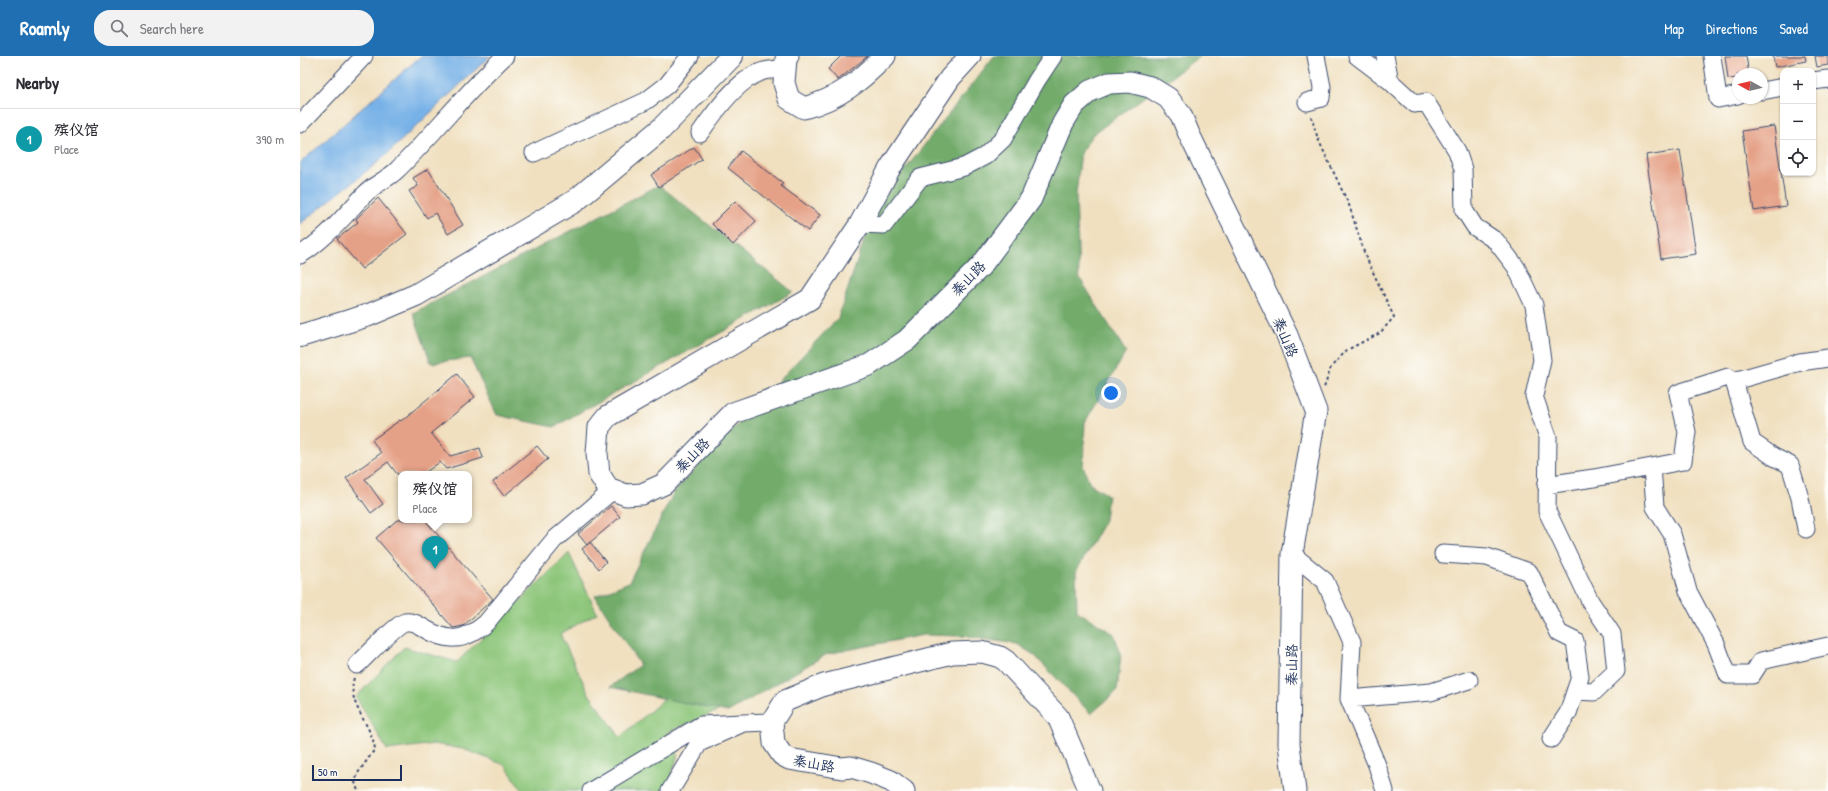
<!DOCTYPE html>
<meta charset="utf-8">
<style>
:root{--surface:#fff;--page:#f2f2f3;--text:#2b2b33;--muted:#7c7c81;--line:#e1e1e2;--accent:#1f6fb2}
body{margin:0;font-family:"Patrick Hand","LXGW WenKai TC",sans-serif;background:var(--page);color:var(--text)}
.controls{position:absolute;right:12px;top:12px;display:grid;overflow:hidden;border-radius:8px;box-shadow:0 1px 3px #0004}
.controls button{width:36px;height:36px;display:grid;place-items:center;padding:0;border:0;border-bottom:1px solid var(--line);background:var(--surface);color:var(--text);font:20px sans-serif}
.compass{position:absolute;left:1432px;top:12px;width:36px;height:36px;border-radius:50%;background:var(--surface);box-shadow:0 1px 3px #0004;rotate:278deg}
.scale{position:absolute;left:12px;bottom:10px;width:90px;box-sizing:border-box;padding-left:4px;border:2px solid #1b2f5e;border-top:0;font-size:11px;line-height:14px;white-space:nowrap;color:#1b2f5e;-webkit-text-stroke:3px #fdfcf7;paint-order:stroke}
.you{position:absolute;left:811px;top:337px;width:14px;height:14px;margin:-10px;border:3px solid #fff;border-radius:50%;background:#1a73e8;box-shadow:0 0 0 6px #1a73e833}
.badge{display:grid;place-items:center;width:26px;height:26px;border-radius:50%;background:var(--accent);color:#fff;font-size:13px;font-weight:700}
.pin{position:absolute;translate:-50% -33px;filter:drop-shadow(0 1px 2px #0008)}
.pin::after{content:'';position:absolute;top:21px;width:14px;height:12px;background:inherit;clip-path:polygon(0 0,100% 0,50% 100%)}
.popup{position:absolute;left:98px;top:415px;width:74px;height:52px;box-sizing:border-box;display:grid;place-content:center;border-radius:8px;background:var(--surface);filter:drop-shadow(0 1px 3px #0005);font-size:13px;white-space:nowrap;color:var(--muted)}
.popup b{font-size:15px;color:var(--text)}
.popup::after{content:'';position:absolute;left:50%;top:100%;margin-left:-8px;border:8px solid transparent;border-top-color:var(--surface)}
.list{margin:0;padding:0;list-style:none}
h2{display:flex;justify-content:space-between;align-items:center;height:52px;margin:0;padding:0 16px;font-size:17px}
h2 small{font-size:13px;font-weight:400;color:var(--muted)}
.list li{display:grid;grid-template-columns:26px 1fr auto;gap:12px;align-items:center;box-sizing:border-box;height:60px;padding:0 16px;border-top:1px solid var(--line)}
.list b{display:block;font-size:15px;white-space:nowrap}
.list p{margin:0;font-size:13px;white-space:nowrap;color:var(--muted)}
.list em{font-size:13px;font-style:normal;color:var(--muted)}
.icon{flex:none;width:22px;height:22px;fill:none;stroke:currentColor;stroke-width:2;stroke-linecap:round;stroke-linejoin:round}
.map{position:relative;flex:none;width:1528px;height:735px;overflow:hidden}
header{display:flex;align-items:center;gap:24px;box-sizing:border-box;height:56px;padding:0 20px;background:var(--accent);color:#fff}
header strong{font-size:19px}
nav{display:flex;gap:22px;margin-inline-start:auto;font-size:14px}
.search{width:280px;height:36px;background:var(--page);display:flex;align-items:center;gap:10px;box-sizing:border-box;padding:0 14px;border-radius:16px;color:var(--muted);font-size:15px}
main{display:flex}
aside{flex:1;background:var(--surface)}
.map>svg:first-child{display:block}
</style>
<header>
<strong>Roamly</strong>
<div class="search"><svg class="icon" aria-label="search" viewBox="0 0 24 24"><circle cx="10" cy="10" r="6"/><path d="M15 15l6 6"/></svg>Search here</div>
<nav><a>Map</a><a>Directions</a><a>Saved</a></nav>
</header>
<main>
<aside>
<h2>Nearby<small></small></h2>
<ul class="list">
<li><span class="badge" style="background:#0f9aa8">1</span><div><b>殡仪馆</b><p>Place</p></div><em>390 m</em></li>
</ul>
</aside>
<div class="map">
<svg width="1528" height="735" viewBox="0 0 1528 735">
<rect width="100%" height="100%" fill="#fdfcf7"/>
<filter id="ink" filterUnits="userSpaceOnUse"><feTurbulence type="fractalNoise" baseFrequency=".025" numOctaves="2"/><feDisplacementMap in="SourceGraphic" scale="8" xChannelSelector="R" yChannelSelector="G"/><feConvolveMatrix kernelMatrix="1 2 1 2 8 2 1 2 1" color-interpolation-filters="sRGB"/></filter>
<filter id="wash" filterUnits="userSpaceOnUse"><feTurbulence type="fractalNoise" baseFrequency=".012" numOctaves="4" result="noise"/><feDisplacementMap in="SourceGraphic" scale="16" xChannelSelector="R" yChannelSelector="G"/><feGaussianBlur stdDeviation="0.9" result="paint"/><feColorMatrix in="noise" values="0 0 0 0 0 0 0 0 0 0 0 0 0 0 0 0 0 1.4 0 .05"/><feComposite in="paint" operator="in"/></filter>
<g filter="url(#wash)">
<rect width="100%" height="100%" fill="#f0e0c0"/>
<!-- green -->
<path fill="#8dc67a" stroke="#547a6c" d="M269,497l28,60 -37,21 29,60 31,43 42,-36 86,-128 -16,132 -64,27 10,22 -11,37h-144l-18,-26 -42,-16 -29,-5 -47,6 -31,-53 48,-50 53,15z"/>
<!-- forest -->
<path fill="#72ab6a" stroke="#466d64" d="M694,0h206l-108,79 -11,17 -5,42 3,83 47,75 -41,70 -2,44 7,18 18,11 -3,25 -29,52 1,39 37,23 7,20 -4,37 -26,23 -57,-59 -17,-11 -55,-8 -39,-1 -96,19 -99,58 -118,-25 30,-22 -45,-69 34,-14 45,-90 164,-174 37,-110z
M359,129l134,107 -239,135 -57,-12 -27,-57 -39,5 -18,-50z"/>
<!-- water -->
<path fill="#76b1e7" stroke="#4870a2" d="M121,0h69l-108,103 -82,65v-61z"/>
<g id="blocks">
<!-- building -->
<path fill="#e5a187" d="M541,0h27l-30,24 -10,-11z
M1425,0h21l3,18h-11v4l-10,1z
M1473,0h32l1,5 -31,6z
M1515,0h13v9l-11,2z
M1474,70l12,80 -32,5 -12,-80z
M394,91l8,12 -43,28 -8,-12z
M1380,94l16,104 -35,5 -15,-104z
M441,95l42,32 -2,3 39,29 -12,16 -80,-63z
M128,113l35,56 -15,9 -13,-21 -8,5 -18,-27 9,-5 -5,-8z
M78,142l29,36 -45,35 -25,-30 21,-17 -2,-3z
M435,145l21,20 -23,24 -21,-21z
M157,318l18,23 -44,36 19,23 30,-8 3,10 -37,11 -6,-7 -17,12h-26l-9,-12 -23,17 18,25 -12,9 -25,-35 35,-25 -9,-13 28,-20 1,1z
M237,390l11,13 -44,37 -11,-14z
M311,450l9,11 -33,28 -9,-11z
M97,464h28l68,79 -30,27 -10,2 -77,-90z
M290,486l16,20 -7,7 -17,-20z"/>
</g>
</g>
<g filter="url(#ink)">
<use href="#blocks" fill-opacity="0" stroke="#3b4a6d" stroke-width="1"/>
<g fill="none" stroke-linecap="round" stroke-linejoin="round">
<defs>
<path id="minor" d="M1057,0l33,25 25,23 11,-2 31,49 6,18 1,41 11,17 21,14 20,26 18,38 8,55 -8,36 14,41 -1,74 43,90 22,33 4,37 -22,21 -19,-1
M1085,0l5,25
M1412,0l6,43 20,-4
M1513,25l15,-2
M1462,35l21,-4
M1007,46l14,-4 1,-11 -6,-31
M0,68l64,-68
M400,77c13,-19 38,-54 61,-61 7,-3 17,-2 24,-4
M234,97l112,-52 21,-16 23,-29
M560,168l24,1 36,-47 44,-11 21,-11 18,-17 34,-59 16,-24
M0,199c25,-15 44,-39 64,-60 9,-10 22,-15 32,-24 38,-37 70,-79 109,-115
M1434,325l66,-19 28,-4
M1352,411l3,40 17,27 16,57 28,53 12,31h24l9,-14 67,-15
M1246,429l48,-7 89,-17 4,-29 -9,-39 50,-16 6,4 18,61 22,15 16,8 10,33 6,31
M992,498l33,27 27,61 -3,57 28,66 8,26
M1143,498l44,3 42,15 30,61 16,8 5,36 -12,36 -17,26
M57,609c9,-8 38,-40 48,-43 7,-1 12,2 17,5 25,15 41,16 64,-4l68,-83 59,-50
M1049,643l82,-7 38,-12
M291,735l110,-66 42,-2
M370,735l29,-48 44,-20 29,-1"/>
<path id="major" d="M488,0l-2,3 -2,24 5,16 15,9c36,-10 55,-26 81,-52
M670,0l-20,22 -60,90 -30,56 -50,75 -202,117 -9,11 -2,26 2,21 9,14 18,7 16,-1 22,-10 69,-71 136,-48 38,-25 74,-74 50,-67 32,-76 11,-18 16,-14 19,-8 21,-1 20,5 18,11 13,17 8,19 98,201 29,76 -24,143 -3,190 6,47
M604,735l-13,-10 -20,-8 -20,-6 -9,1 -53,-9 -7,-4 -8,-12 -2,-21 13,-21 39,-16 128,-32 30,-1 18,5 6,4 52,56 32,74"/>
<path id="highway" d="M0,280l69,-21 47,-20 159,-94 86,-72 71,-73"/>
</defs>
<!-- minor casing -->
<use href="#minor" stroke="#3b4a6d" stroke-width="19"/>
<!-- major casing -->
<use href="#major" stroke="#3b4a6d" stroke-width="23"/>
<!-- highway casing -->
<use href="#highway" stroke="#3b4a6d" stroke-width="24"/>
<!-- path -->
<path stroke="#3b4a6d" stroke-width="2" stroke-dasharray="3 3" stroke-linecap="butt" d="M1011,60l7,23 31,66 16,50 29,62 -14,16 -33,17 -16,17 -7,21
M54,622c-8,26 18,46 21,71l-17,24 -3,9 3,9"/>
<!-- minor -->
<use href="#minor" stroke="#fff" stroke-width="17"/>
<!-- major -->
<use href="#major" stroke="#fff" stroke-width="21"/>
<!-- highway -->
<use href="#highway" stroke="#fff" stroke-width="22"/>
</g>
</g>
<g text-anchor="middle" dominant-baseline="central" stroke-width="3" stroke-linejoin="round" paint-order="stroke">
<!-- street labels -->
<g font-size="14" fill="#1b2f5e" stroke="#fdfcf7">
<text transform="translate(668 222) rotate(-46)">秦山路</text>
<text transform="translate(986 281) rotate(67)">秦山路</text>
<text transform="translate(392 399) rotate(-46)">秦山路</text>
<text transform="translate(991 609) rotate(-89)">秦山路</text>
<text transform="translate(514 707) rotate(10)">秦山路</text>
</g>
</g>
</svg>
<div class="controls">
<button>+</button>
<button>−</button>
<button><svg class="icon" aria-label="locate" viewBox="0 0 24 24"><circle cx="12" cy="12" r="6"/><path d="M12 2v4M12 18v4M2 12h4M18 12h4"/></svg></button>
</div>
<svg class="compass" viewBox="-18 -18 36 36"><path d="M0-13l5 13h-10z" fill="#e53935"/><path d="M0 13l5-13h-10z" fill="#7c7c81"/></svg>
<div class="scale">50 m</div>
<div class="you"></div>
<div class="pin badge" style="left:135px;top:513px;background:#0f9aa8">1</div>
<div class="popup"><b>殡仪馆</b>Place</div>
</div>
</main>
